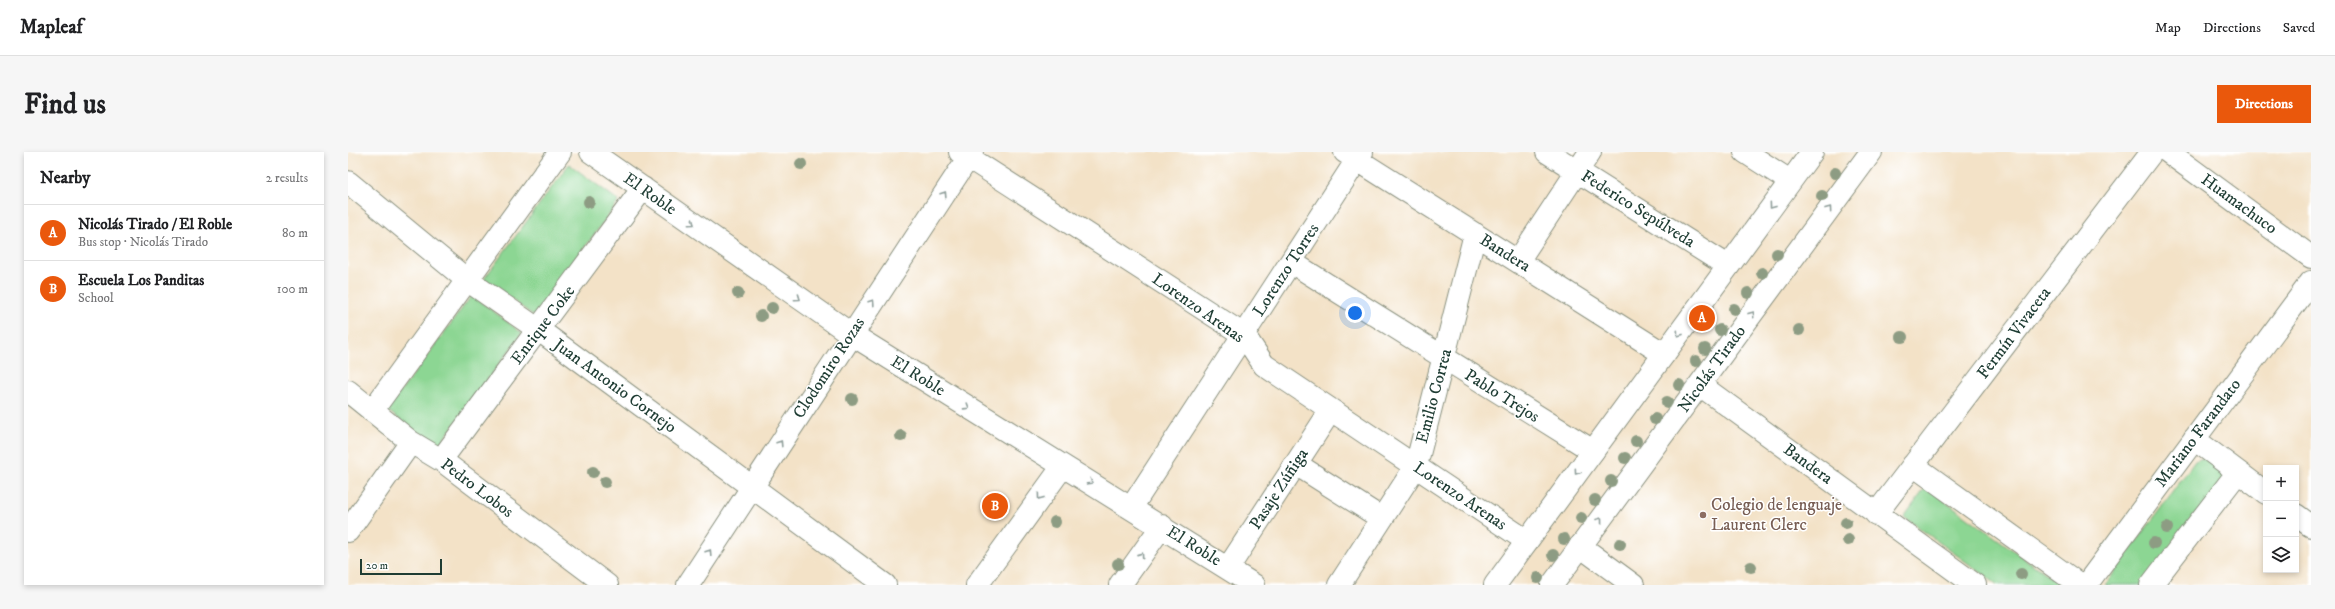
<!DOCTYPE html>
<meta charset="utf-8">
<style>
:root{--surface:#fff;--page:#f6f6f6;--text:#202124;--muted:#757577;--line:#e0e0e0;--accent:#ea580c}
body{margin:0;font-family:"IM FELL DW Pica",serif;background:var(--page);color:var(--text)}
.controls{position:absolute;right:12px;bottom:12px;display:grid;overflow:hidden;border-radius:0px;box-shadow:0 2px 6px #0003}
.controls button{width:36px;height:36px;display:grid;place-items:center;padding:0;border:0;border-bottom:1px solid var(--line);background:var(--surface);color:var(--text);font:20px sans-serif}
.scale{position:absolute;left:12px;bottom:10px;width:82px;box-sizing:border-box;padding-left:4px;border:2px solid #1f3d34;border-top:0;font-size:11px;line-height:14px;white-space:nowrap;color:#1f3d34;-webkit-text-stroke:3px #fff;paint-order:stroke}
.you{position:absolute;left:1007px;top:161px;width:14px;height:14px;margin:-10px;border:3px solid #fff;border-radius:50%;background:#1a73e8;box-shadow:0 0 0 6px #1a73e833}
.badge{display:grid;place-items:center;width:26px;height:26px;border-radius:50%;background:var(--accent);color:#fff;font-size:13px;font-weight:700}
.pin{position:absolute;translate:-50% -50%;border:2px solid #fff;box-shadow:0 1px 4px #0006}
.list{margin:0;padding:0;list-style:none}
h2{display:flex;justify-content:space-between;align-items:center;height:52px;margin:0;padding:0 16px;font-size:17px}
h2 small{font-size:13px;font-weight:400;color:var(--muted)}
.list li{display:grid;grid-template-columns:26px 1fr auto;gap:12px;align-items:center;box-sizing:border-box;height:56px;padding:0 16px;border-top:1px solid var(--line)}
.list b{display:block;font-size:15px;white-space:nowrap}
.list p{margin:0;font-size:13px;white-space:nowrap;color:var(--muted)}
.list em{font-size:13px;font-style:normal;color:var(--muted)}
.icon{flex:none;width:22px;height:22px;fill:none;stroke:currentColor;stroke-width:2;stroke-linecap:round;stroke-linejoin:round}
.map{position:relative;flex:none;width:1963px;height:433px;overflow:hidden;border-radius:0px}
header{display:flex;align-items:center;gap:24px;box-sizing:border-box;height:56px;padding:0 20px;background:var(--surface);border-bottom:1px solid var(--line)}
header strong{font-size:19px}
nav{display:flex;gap:22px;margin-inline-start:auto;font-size:14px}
.intro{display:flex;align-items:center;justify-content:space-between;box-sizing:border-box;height:96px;padding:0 24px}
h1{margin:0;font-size:28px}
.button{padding:10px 18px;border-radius:0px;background:var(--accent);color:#fff;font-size:14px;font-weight:700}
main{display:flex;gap:24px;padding:0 24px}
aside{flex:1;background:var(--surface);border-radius:0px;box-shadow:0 2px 6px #0003}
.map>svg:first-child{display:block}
</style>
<header>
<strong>Mapleaf</strong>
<nav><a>Map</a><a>Directions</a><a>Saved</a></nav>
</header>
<div class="intro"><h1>Find us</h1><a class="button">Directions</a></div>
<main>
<aside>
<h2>Nearby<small>2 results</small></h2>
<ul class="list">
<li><span class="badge">A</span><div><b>Nicolás Tirado / El Roble</b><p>Bus stop · Nicolás Tirado</p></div><em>80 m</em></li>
<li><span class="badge">B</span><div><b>Escuela Los Panditas</b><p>School</p></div><em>100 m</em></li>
</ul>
</aside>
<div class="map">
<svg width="1963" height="433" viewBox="0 0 1963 433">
<rect width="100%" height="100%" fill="#fff"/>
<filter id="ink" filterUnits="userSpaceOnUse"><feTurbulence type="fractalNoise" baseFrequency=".025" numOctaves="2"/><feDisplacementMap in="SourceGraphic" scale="8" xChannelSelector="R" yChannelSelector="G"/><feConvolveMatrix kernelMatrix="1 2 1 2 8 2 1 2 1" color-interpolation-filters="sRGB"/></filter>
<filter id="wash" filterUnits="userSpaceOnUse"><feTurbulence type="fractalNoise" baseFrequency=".012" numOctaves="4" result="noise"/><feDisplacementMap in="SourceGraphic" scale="16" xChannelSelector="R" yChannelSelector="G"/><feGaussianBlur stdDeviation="0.9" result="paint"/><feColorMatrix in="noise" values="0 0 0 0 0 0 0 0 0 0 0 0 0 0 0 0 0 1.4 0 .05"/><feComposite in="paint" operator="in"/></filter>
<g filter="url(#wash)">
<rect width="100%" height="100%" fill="#f3e2c7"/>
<!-- green -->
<path fill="#8cd693" stroke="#568a64" d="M221,12l50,37 -85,115 -50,-37z
M124,143l50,38 -85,115 -50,-38z
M1860,304l17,14 2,12 -79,103h-43l90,-124z
M1578,335l135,98h-63l-94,-68z"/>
</g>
<g filter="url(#ink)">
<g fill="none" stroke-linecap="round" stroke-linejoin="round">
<defs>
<path id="minor" d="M243,0l260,182 403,251
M612,0l284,183 20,30 263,176
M997,0l319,202
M1199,0l181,114
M1397,0l45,29
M1820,0l143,105
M0,30l119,98 72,50 346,255
M1170,109l72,-109
M943,110l302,189
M1352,233l275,200
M0,239l63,51 30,18 166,125
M24,259l188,-259
M1846,287l72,54
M93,308l202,-272
M948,312l85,54
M1565,313l167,120
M783,356l231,-356
M1528,362l276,-362
M1948,363l15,11
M0,379l63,-89
M1232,394l53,39
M880,416l103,-158
M340,433l284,-433
M629,433l86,-119
M772,433l42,-59
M991,433l77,-119 59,-232
M1738,433l225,-303
M1803,433l87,-113"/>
<path id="major" d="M1147,433l317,-433
M1204,433l319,-433"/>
</defs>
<!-- minor casing -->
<use href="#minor" stroke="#89907e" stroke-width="24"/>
<!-- major casing -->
<use href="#major" stroke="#89907e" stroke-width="24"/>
<!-- minor -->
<use href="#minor" stroke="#fff" stroke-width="22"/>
<!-- major -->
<use href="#major" stroke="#fff" stroke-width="22"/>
</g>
<!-- trees -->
<g fill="#8d9c83">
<circle cx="453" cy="12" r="6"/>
<circle cx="1487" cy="21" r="6"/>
<circle cx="1474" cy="44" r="6"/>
<circle cx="241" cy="50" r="6"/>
<circle cx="1429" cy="102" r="6"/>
<circle cx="1414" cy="121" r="6"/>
<circle cx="390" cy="141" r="6"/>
<circle cx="1400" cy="141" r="6"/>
<circle cx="424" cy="156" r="6"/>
<circle cx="1386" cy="157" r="6"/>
<circle cx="413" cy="164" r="6"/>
<circle cx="1372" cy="178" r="6"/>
<circle cx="1451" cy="178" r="6"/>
<circle cx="1554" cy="185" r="6"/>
<circle cx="1357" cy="197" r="6"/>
<circle cx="1348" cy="209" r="6"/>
<circle cx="1331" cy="233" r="6"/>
<circle cx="504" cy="247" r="6"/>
<circle cx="1319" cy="250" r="6"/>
<circle cx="1307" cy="267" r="6"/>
<circle cx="553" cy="284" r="6"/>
<circle cx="1288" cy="289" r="6"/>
<circle cx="1277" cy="306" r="6"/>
<circle cx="245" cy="320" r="6"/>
<circle cx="1263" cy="329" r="6"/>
<circle cx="257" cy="330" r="6"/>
<circle cx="1247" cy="348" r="6"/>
<circle cx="1233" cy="366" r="6"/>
<circle cx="707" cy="370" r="6"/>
<circle cx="1498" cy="371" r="6"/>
<circle cx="1819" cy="376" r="6"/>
<circle cx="1216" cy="387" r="6"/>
<circle cx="1500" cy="388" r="6"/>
<circle cx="1806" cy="391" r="6"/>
<circle cx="1272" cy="392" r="6"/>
<circle cx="1205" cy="403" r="6"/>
<circle cx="770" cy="412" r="6"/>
<circle cx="1403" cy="415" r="6"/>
<circle cx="1673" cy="422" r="6"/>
<circle cx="1190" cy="426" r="6"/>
</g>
<!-- one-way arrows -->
<defs><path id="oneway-chevron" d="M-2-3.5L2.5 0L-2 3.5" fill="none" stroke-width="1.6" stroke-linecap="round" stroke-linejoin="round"/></defs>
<g stroke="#8f9e9a">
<use href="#oneway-chevron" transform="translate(596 42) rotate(-57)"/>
<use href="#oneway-chevron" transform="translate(1424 54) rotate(126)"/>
<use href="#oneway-chevron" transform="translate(1481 57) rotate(-54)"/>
<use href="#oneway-chevron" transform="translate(344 71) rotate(35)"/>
<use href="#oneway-chevron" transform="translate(450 146) rotate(35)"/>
<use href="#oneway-chevron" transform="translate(524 150) rotate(-57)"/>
<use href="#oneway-chevron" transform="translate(1404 162) rotate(-54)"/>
<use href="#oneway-chevron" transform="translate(1331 182) rotate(126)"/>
<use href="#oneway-chevron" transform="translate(619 255) rotate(32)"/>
<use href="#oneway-chevron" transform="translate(432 291) rotate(-57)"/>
<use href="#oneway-chevron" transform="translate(1229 320) rotate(126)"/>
<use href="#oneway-chevron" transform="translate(742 330) rotate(32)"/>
<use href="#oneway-chevron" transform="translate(692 345) rotate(126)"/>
<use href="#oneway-chevron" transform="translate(1252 368) rotate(-53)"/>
<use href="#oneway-chevron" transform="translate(361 400) rotate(-57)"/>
<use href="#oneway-chevron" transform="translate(793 403) rotate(-55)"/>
</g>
</g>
<!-- markers -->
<circle fill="#8d6e63" stroke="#fff" stroke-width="1.5" cx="1355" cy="363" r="4"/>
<g text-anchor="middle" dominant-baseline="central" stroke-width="3" stroke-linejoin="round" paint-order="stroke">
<!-- street labels -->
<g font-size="17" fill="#1f3d34" stroke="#fff">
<text transform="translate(302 42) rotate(35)">El Roble</text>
<text transform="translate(1891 52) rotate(36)">Huamachuco</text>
<text transform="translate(1290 57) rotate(32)">Federico Sepúlveda</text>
<text transform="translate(1157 101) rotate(32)">Bandera</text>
<text transform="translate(938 118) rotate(-57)">Lorenzo Torres</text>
<text transform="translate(850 156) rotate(35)">Lorenzo Arenas</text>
<text transform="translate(195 173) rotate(-53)">Enrique Coke</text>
<text transform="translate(1666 181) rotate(-53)">Fermín Vivaceta</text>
<text transform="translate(481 216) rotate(-57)">Clodomiro Rozas</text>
<text transform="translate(1364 217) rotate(-54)">Nicolás Tirado</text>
<text transform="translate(570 224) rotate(32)">El Roble</text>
<text transform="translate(267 234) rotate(36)">Juan Antonio Cornejo</text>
<text transform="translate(1086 244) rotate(-75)">Emilio Correa</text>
<text transform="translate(1154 244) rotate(32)">Pablo Trejos</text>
<text transform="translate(1850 281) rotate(-53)">Mariano Farandato</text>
<text transform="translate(1460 312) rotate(36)">Bandera</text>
<text transform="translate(129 336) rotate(37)">Pedro Lobos</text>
<text transform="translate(931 337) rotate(-57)">Pasaje Zúñiga</text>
<text transform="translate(1112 344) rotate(34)">Lorenzo Arenas</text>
<text transform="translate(846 394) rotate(32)">El Roble</text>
</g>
<!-- education labels -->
<g font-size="17" fill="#785e54" stroke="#fff" text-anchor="start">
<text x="1363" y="353">Colegio de lenguaje<tspan x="1363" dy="20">Laurent Clerc</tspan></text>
</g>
</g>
</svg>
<div class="controls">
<button>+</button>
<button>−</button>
<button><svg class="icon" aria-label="layers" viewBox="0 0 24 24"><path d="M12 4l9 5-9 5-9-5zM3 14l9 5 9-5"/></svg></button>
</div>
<div class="scale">20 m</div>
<div class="you"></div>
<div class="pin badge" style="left:1354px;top:166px">A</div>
<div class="pin badge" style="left:647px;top:354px">B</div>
</div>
</main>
